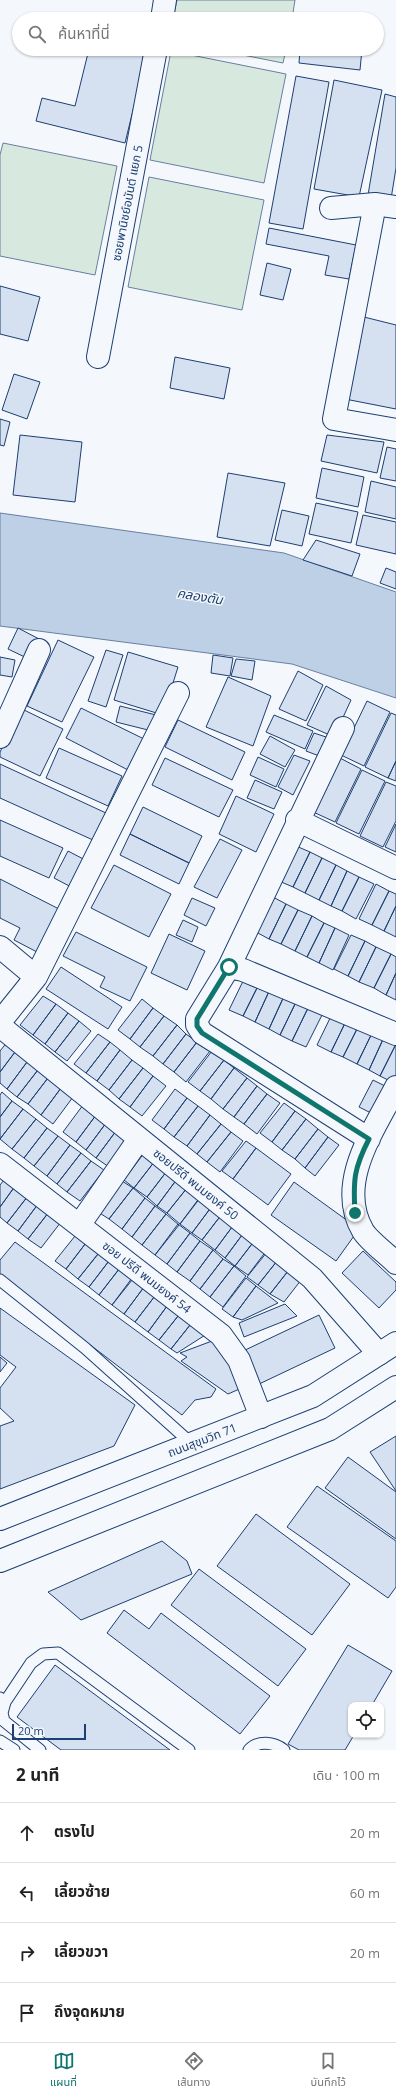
<!DOCTYPE html>
<html lang="th">
<meta charset="utf-8">
<style>
:root{--surface:#fff;--page:#f6f6f6;--text:#222;--muted:#767676;--line:#e0e0e0;--accent:#0f766e}
body{margin:0;font-family:"Open Sans","Noto Sans Thai",sans-serif;background:var(--page);color:var(--text)}
.controls{position:absolute;right:12px;bottom:12px;display:grid;overflow:hidden;border-radius:8px;box-shadow:0 1px 3px #0004}
.controls button{width:36px;height:36px;display:grid;place-items:center;padding:0;border:0;border-bottom:1px solid var(--line);background:var(--surface);color:var(--text);font:20px sans-serif}
.scale{position:absolute;left:12px;bottom:10px;width:74px;box-sizing:border-box;padding-left:4px;border:2px solid #1d3f73;border-top:0;font-size:11px;line-height:14px;white-space:nowrap;color:#1d3f73;-webkit-text-stroke:3px #f4f7fb;paint-order:stroke}
.stop{position:absolute;width:12px;height:12px;margin:-9px;border:3px solid #0f766e;border-radius:50%;background:#fff}
.stop.end{background:#0f766e;border-color:#fff;box-shadow:0 1px 4px #0008}
.list{margin:0;padding:0;list-style:none}
h2{display:flex;justify-content:space-between;align-items:center;height:52px;margin:0;padding:0 16px;font-size:17px}
h2 small{font-size:13px;font-weight:400;color:var(--muted)}
.list li{display:grid;grid-template-columns:26px 1fr auto;gap:12px;align-items:center;box-sizing:border-box;height:60px;padding:0 16px;border-top:1px solid var(--line)}
.list b{display:block;font-size:15px;white-space:nowrap}
.list em{font-size:13px;font-style:normal;color:var(--muted)}
.icon{flex:none;width:22px;height:22px;fill:none;stroke:currentColor;stroke-width:2;stroke-linecap:round;stroke-linejoin:round}
.map{position:relative;flex:none;width:396px;height:1750px;overflow:hidden}
.search{position:absolute;background:var(--surface);box-shadow:0 1px 3px #0004;left:12px;right:12px;top:12px;height:44px;display:flex;align-items:center;gap:10px;box-sizing:border-box;padding:0 14px;border-radius:22px;color:var(--muted);font-size:15px}
.sheet{height:292px;background:var(--surface)}
nav{display:flex;justify-content:space-around;align-items:center;box-sizing:border-box;height:56px;border-top:1px solid var(--line);background:var(--surface);font-size:11px;color:var(--muted)}
nav a{display:grid;justify-items:center;gap:2px}
nav .on{color:var(--accent)}
.map>svg:first-child{display:block}
</style>
<div class="map">
<svg width="396" height="1750" viewBox="0 0 396 1750">
<rect width="100%" height="100%" fill="#f4f7fb"/>
<!-- green -->
<path fill="#d7e8df" stroke="#687fa3" d="M177,0h118l-3,19h-119z
M213,49h73l-3,14z
M171,51l115,23 -22,109 -114,-23z
M3,143l114,23 -22,109 -95,-19v-101z
M149,177l115,23 -22,110 -114,-23z"/>
<!-- water -->
<path fill="#bed0e5" stroke="#687fa3" d="M0,513l284,40 112,39v106l-104,-34 -292,-38z"/>
<!-- building -->
<path fill="#d5e0f0" stroke="#1d3f73" d="M304,15l36,4h-37z
M89,49h59l-23,94 -89,-22 6,-23 33,8z
M300,49h62l-2,21 -61,-7z
M296,76l33,6 -26,147 -34,-6z
M334,80l48,10 -23,107 -45,-8z
M385,94l11,3v71l-5,31 -23,-4z
M269,228l87,17 -7,34 -24,-4 4,-19 -63,-12z
M267,263l24,6 -8,31 -23,-5z
M0,286l40,11 -12,44 -28,-7z
M360,316l36,9v84l-51,-10z
M175,357l55,11 -6,31 -54,-11z
M14,374l26,8 -13,37 -25,-9z
M0,419l10,3 -6,24 -4,-1z
M20,435l62,7 -7,60 -62,-7z
M327,435l57,7 -7,31 -56,-12z
M387,447l9,2v32l-16,-3z
M322,468l42,9 -6,30 -42,-9z
M228,473l57,10 -15,63 -53,-9z
M371,481l25,6v32l-31,-7z
M316,503l42,9 -7,31 -42,-9z
M282,510l27,6 -7,30 -27,-6z
M363,515l33,7v32l-40,-9z
M316,540l44,14 -8,22 -49,-16z
M386,568l10,4v17l-16,-6z
M18,628l23,12 -10,20 -23,-11z
M58,640l36,17 -32,65 -35,-16z
M106,650l17,5 -17,52 -18,-6z
M128,652l50,15 -15,48 -49,-15z
M213,655l20,3 -3,18 -19,-3z
M0,657l15,3 -3,17 -12,-2z
M236,659l19,2 -3,19 -21,-4z
M298,671l25,14 -17,36 -27,-12z
M228,677l43,19 -18,50 -47,-19z
M326,686l25,14 -17,37 -27,-12z
M367,701l23,11 -26,54 -23,-11z
M120,706l44,11 -4,16 -44,-11z
M81,708l63,31 -16,31 -62,-32z
M22,709l41,20 -23,47 -40,-19v-5z
M391,713l5,2v46l-8,17 -23,-11z
M274,715l39,16 -8,18 -39,-17z
M178,720l67,32 -13,28 -67,-33z
M314,733l15,5 -7,19 -16,-6z
M270,736l25,14 -10,17 -25,-13z
M59,748l63,28 -14,30 -62,-28z
M294,755l16,6 -17,34 -15,-8z
M258,757l26,12 -8,18 -26,-12z
M338,757l23,12 -26,53 -24,-11z
M165,758l68,32 -14,27 -67,-32z
M396,761v20l-8,-3z
M0,764l106,49 -13,27 -93,-42z
M362,770l23,11 -26,53 -23,-11z
M255,780l27,12 -8,17 -27,-11z
M386,782l10,4v35l-13,26 -23,-11z
M236,796l38,18 -18,38 -37,-18z
M143,807l59,29 -13,27 -59,-29z
M0,820l63,28 -14,30 -49,-22z
M396,824v28l-11,-5z
M130,834l59,29 -10,21 -59,-29z
M220,839l22,11 -25,48 -23,-11z
M296,846l14,6 -17,35 -14,-6z
M68,851l21,11 -14,27 -21,-11z
M310,852l12,6 -17,35 -12,-6z
M322,858l14,7 -17,35 -14,-7z
M114,865l57,29 -22,43 -58,-29z
M336,865l11,6 -16,35 -12,-6z
M347,871l12,6 -17,34 -11,-5z
M359,877l15,7 -18,35 -14,-8z
M0,879l59,30 -22,43 -23,-12 6,-12 -20,-10z
M376,884l13,7 -17,34 -13,-6z
M389,891l7,3v12l-12,25 -12,-6z
M273,897l13,7 -17,35 -13,-7z
M192,898l23,10 -9,18 -22,-11z
M286,904l12,6 -17,34 -12,-5z
M396,906v31l-12,-6z
M298,910l14,6 -17,35 -14,-7z
M312,916l12,7 -17,34 -12,-6z
M183,920l15,7 -6,15 -16,-7z
M324,923l11,5 -16,35 -12,-6z
M335,928l14,7 -16,35 -14,-7z
M76,932l71,35 -17,34 -30,-14 5,-10 -42,-21z
M169,934l36,17 -18,39 -36,-17z
M351,935l14,6 -17,35 -14,-7z
M365,941l11,6 -17,35 -11,-6z
M376,947l15,7 -17,34 -15,-6z
M391,954l5,3v16l-10,22 -12,-7z
M61,967l61,40 -14,22 -62,-40z
M396,973v27l-10,-5z
M246,975l14,7 -17,34 -14,-6z
M260,982l11,5 -16,35 -12,-6z
M271,987l14,7 -16,35 -14,-7z
M285,994l12,6 -17,35 -11,-6z
M43,996l13,8 -23,31 -13,-10z
M142,999l11,9 -23,31 -12,-9z
M297,1000l12,6 -17,35 -12,-6z
M56,1004l12,9 -23,31 -12,-9z
M309,1006l14,7 -17,34 -14,-6z
M153,1008l11,8 -24,31 -10,-8z
M334,1010l14,7 -17,35 -14,-7z
M68,1013l11,8 -24,31 -10,-8z
M164,1016l13,9 -24,31 -13,-9z
M348,1017l12,6 -17,34 -12,-5z
M79,1021l12,10 -24,30 -12,-9z
M360,1023l14,6 -17,35 -14,-7z
M177,1025l9,9 -23,30 -10,-8z
M374,1029l11,6 -16,35 -12,-6z
M98,1034l12,8 -24,31 -12,-9z
M186,1034l11,8 -23,30 -11,-8z
M385,1035l11,9 -16,32 -11,-6z
M8,1041l10,7 -18,24v-21z
M110,1042l10,8 -23,31 -11,-8z
M197,1042l13,9 -24,31 -12,-10z
M396,1044v35l-2,4 -14,-7z
M18,1048l12,10 -23,31 -7,-6v-11z
M120,1050l12,10 -23,30 -12,-9z
M212,1051l12,9 -24,31 -12,-9z
M30,1058l11,8 -24,31 -10,-8z
M132,1060l11,8 -24,31 -10,-9z
M224,1060l10,8 -23,31 -11,-8z
M41,1066l10,8 -23,30 -11,-7z
M143,1068l10,8 -23,31 -11,-8z
M234,1068l13,10 -24,31 -12,-10z
M51,1074l13,10 -23,31 -13,-11z
M153,1076l13,10 -24,30 -12,-9z
M247,1078l10,8 -23,31 -11,-8z
M373,1080l18,9 -14,27 -18,-9z
M64,1084l12,9 -23,31 -12,-9z
M257,1086l10,8 -23,30 -10,-7z
M175,1089l12,9 -23,31 -12,-9z
M2,1092l10,9 -12,16v-22z
M267,1094l13,9 -23,31 -13,-10z
M187,1098l11,8 -24,31 -10,-8z
M12,1101l11,8 -23,30v-22z
M86,1101l13,10 -23,31 -13,-10z
M284,1103l11,8 -23,31 -12,-9z
M198,1106l12,9 -23,31 -13,-9z
M23,1109l13,10 -24,30 -12,-10z
M99,1111l10,8 -23,31 -10,-8z
M295,1111l11,8 -24,31 -10,-8z
M210,1115l11,9 -24,30 -10,-8z
M36,1119l11,9 -23,30 -12,-9z
M109,1119l10,8 -23,31 -10,-8z
M306,1119l12,10 -23,30 -13,-9z
M221,1124l10,8 -24,30 -10,-8z
M119,1127l13,9 -23,31 -13,-9z
M47,1128l11,8 -24,30 -10,-8z
M318,1129l10,8 -23,31 -10,-9z
M231,1132l12,9 -23,31 -13,-10z
M58,1136l12,9 -23,31 -13,-10z
M328,1137l11,8 -24,31 -10,-8z
M246,1141l10,7 -23,31 -11,-8z
M70,1145l11,8 -24,31 -10,-8z
M256,1148l35,26 -23,31 -35,-26z
M147,1149l11,8 -24,31 -10,-8z
M81,1153l10,8 -24,31 -10,-8z
M158,1157l12,10 -23,30 -13,-9z
M91,1161l13,9 -24,31 -13,-9z
M170,1167l10,8 -23,31 -10,-9z
M8,1175l10,7 -18,25v-22z
M180,1175l11,8 -24,30 -10,-7z
M122,1181l11,7 -24,31 -11,-7z
M18,1182l13,10 -24,31 -7,-6v-10z
M294,1182l65,47 -23,32 -65,-46z
M191,1183l13,10 -24,31 -13,-11z
M133,1188l12,10 -23,31 -13,-10z
M31,1192l10,8 -23,31 -11,-8z
M203,1193l12,9 -23,31 -12,-9z
M145,1198l10,8 -23,31 -10,-8z
M41,1200l11,8 -24,31 -10,-8z
M215,1202l10,8 -23,30 -10,-7z
M155,1206l11,8 -24,31 -10,-8z
M52,1208l12,10 -23,30 -13,-9z
M225,1210l13,9 -23,31 -13,-10z
M166,1214l13,11 -24,30 -13,-10z
M238,1219l10,8 -23,31 -10,-8z
M178,1224l12,9 -23,31 -12,-9z
M248,1227l10,9 -23,30 -10,-8z
M79,1231l10,8 -23,30 -11,-8z
M190,1233l10,8 -23,31 -10,-8z
M258,1236l12,10 -22,29 -13,-9z
M89,1239l13,10 -24,30 -12,-10z
M200,1241l13,9 -23,31 -13,-9z
M15,1242l201,147 -5,8 -16,3 -13,15 -182,-139v-16z
M271,1247l10,9 -23,29 -11,-8z
M102,1249l10,8 -23,30 -11,-8z
M213,1250l10,9 -23,30 -10,-8z
M363,1251l33,31v8l-17,18 -37,-35z
M281,1256l11,10 -22,28 -12,-9z
M112,1257l11,7 -24,31 -10,-8z
M223,1259l11,7 -24,31 -10,-8z
M123,1264l13,11 -24,30 -13,-10z
M234,1266l12,10 -23,31 -13,-10z
M292,1266l13,9 -21,27 -14,-8z
M135,1274l12,9 -23,31 -12,-9z
M246,1278l10,8 -23,31 -11,-8z
M147,1283l11,9 -23,30 -11,-8z
M256,1286l22,17 -36,17 -9,-3z
M158,1292l12,10 -22,30 -13,-10z
M170,1302l12,9 -23,29 -11,-8z
M285,1304l12,12 -53,21 -5,-14z
M0,1308l135,97 -21,41 -114,43v-63l14,-5 -14,-13v-20l16,-21 -16,-12z
M182,1311l12,9 -23,29 -12,-9z
M319,1315l16,33 -78,37 -16,-33z
M194,1320l16,12 -33,21 -6,-4z
M220,1338l24,49 -16,7 -47,-33 6,-4 -7,-4z
M0,1357l7,6 -7,9z
M396,1436v55l-26,-39z
M348,1457l48,35v47l-71,-51z
M317,1486l79,55v46l-8,11 -101,-71z
M256,1514l94,70 -38,51 -95,-69z
M162,1541l25,20 5,13 -111,46 -33,-28z
M199,1569l107,80 -28,37 -107,-81z
M124,1610l25,19 12,-16 109,83 -30,38 -133,-101z
M348,1645l44,26 -20,34h-21v30h3l-9,15h-46l-11,-6z
M55,1665l115,85h-109l-44,-33z"/>
<g fill="none" stroke-linecap="round" stroke-linejoin="round">
<defs>
<path id="service" d="M0,1280l85,68 107,96
M0,1698l5,4 26,-39 12,-9 15,-1 131,97
M5,1702l-3,11 2,8 36,29
M0,1741l14,9
M249,1750c9,-10 25,-8 35,0"/>
<path id="minor" d="M162,19l3,-19
M375,204l-41,215 62,11
M331,208l44,-4 21,3
M98,357l58,-308
M343,728l-114,239 14,3 153,64
M0,737l39,-87
M297,820l99,48
M0,947l36,30
M229,967l-32,52v6l5,8 167,106
M0,1022l36,-45 142,-284
M0,1026l312,252 67,76
M396,1087c-22,43 -61,96 -33,144 6,10 24,23 33,32
M0,1164l221,171 18,25 22,57
M80,1224l59,-85"/>
<path id="primary" d="M0,1519l313,-123 83,-53
M0,1561l330,-132 66,-42"/>
</defs>
<!-- service casing -->
<use href="#service" stroke="#1d3f73" stroke-width="13"/>
<!-- minor casing -->
<use href="#minor" stroke="#1d3f73" stroke-width="24"/>
<!-- primary casing -->
<use href="#primary" stroke="#1d3f73" stroke-width="24"/>
<!-- service -->
<use href="#service" stroke="#f4f7fb" stroke-width="11"/>
<!-- minor -->
<use href="#minor" stroke="#f4f7fb" stroke-width="22"/>
<!-- primary -->
<use href="#primary" stroke="#f4f7fb" stroke-width="22"/>
</g>
<g fill="none" stroke-linecap="round" stroke-linejoin="round">
<!-- route -->
<path stroke="#0f766e" stroke-width="5" d="M229,967l-32,52v7l5,7 167,106c-15,29 -16,41 -14,74"/>
</g>
<g text-anchor="middle" dominant-baseline="central" stroke-width="3" stroke-linejoin="round" paint-order="stroke">
<!-- street labels -->
<g font-size="12" fill="#1d3f73" stroke="#f4f7fb">
<text transform="translate(127 203) rotate(-79)">ซอยพานิชย์อนันต์ แยก 5</text>
<text transform="translate(196 1184) rotate(39)">ซอยปรีดี พนมยงค์ 50</text>
<text transform="translate(147 1277) rotate(38)">ซอย ปรีดี พนมยงค์ 54</text>
<text transform="translate(202 1440) rotate(-21)">ถนนสุขุมวิท 71</text>
</g>
<!-- water labels -->
<g font-size="13" font-style="italic" fill="#1d3f73" stroke="#f4f7fb">
<text transform="translate(200 596) rotate(9)">คลองตัน</text>
</g>
</g>
</svg>
<div class="controls">
<button><svg class="icon" aria-label="locate" viewBox="0 0 24 24"><circle cx="12" cy="12" r="6"/><path d="M12 2v4M12 18v4M2 12h4M18 12h4"/></svg></button>
</div>
<div class="scale">20 m</div>
<div class="stop" style="left:229px;top:967px"></div>
<div class="stop end" style="left:355px;top:1213px"></div>
<div class="search"><svg class="icon" aria-label="search" viewBox="0 0 24 24"><circle cx="10" cy="10" r="6"/><path d="M15 15l6 6"/></svg>ค้นหาที่นี่</div>
</div>
<section class="sheet">
<h2>2 นาที<small>เดิน · 100 m</small></h2>
<ul class="list">
<li><svg class="icon" aria-label="ahead" viewBox="0 0 24 24"><path d="M12 20V5M6 11l6-6 6 6"/></svg><div><b>ตรงไป</b></div><em>20 m</em></li>
<li><svg class="icon" aria-label="left" viewBox="0 0 24 24"><path d="M17 20v-9H6M10 6l-5 5 5 5"/></svg><div><b>เลี้ยวซ้าย</b></div><em>60 m</em></li>
<li><svg class="icon" aria-label="right" viewBox="0 0 24 24"><path d="M7 20v-9h11M14 6l5 5-5 5"/></svg><div><b>เลี้ยวขวา</b></div><em>20 m</em></li>
<li><svg class="icon" aria-label="arrive" viewBox="0 0 24 24"><path d="M6 21V4h12l-3 4 3 4H6"/></svg><div><b>ถึงจุดหมาย</b></div></li>
</ul>
</section>
<nav>
<a class="on"><svg class="icon" aria-label="map" viewBox="0 0 24 24"><path d="M3 6l6-2 6 2 6-2v14l-6 2-6-2-6 2zM9 4v14M15 6v14"/></svg>แผนที่</a>
<a><svg class="icon" aria-label="directions" viewBox="0 0 24 24"><path d="M12 3l9 9-9 9-9-9zM9 14v-3h6M13 9l2 2-2 2"/></svg>เส้นทาง</a>
<a><svg class="icon" aria-label="saved" viewBox="0 0 24 24"><path d="M7 4h10v16l-5-4-5 4z"/></svg>บันทึกไว้</a>
</nav>
